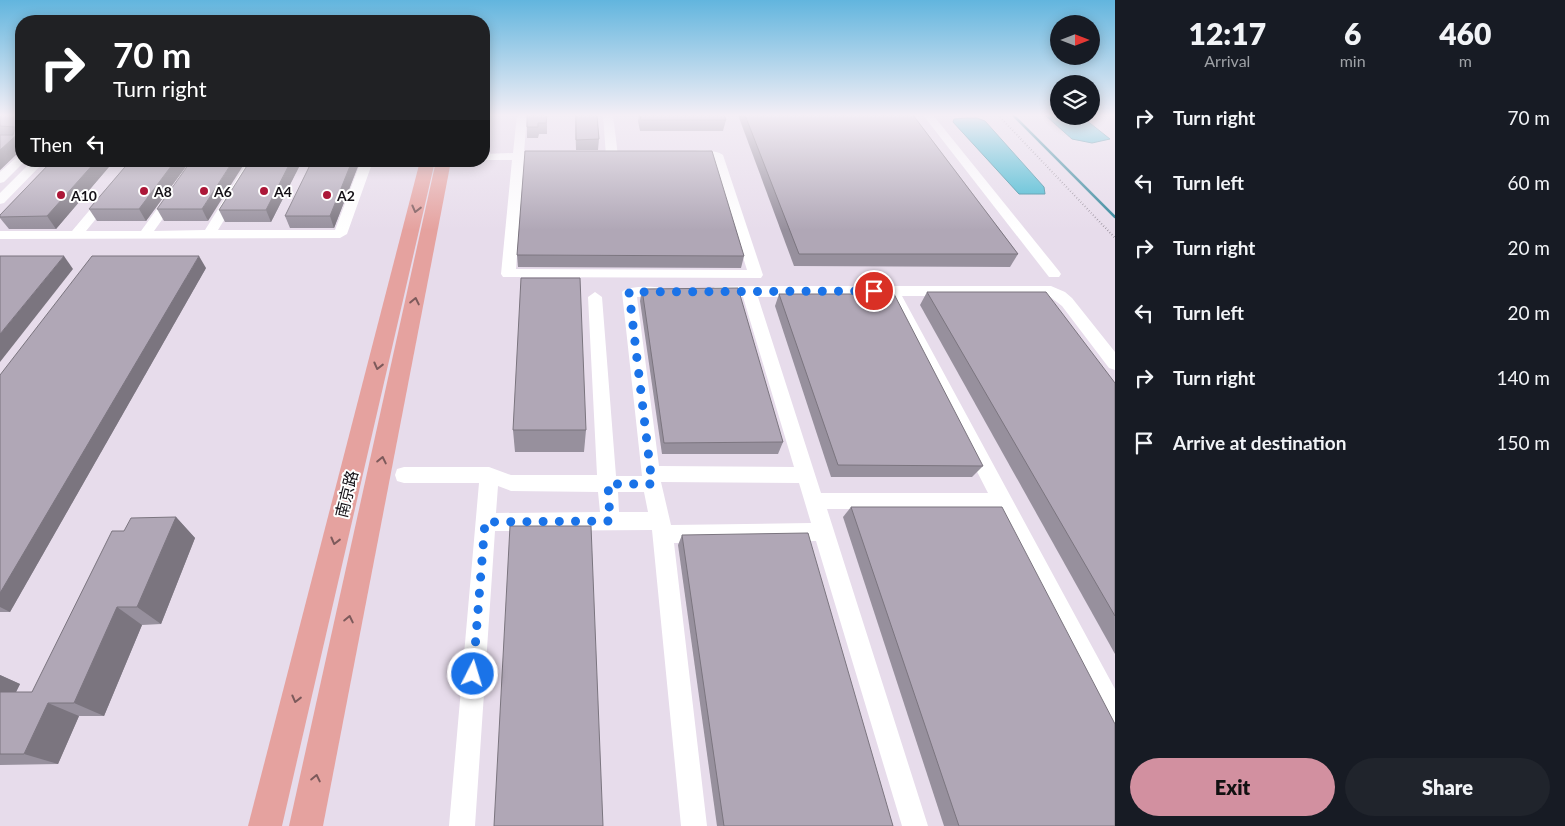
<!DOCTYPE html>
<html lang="en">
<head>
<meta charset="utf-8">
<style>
  body { margin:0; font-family:Lato,"Noto Sans SC",sans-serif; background:#20242c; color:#f1f3f6; height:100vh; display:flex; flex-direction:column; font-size:19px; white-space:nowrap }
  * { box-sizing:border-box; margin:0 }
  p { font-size:16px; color:#9ea1a6 }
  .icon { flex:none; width:28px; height:28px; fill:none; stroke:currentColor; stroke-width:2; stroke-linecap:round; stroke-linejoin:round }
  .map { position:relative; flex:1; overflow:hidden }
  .sheet { display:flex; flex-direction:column; background:#171b24; width:450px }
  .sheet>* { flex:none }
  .hud { position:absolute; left:15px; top:15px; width:475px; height:152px; border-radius:20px; box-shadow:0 2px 12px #0003; background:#202124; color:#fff; overflow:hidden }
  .needle { width:32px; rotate:90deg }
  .tools { position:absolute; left:1050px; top:15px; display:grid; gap:10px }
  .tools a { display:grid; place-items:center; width:50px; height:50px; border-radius:50%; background:#171b24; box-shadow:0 2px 12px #0003; font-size:25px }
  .pin { position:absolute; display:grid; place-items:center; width:42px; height:42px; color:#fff; margin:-21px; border:2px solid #fff; border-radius:50%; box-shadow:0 1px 5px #0007 }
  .me { position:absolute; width:55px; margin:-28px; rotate:5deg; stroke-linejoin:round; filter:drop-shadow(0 0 4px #0008) }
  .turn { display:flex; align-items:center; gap:18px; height:105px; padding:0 15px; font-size:22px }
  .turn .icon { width:65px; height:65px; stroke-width:2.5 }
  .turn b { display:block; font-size:35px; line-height:42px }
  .then { display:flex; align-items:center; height:48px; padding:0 15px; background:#0003; gap:10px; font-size:19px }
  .eta { display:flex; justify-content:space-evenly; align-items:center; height:85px; text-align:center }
  .eta b { font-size:30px; font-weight:800; line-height:35px }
  .action { display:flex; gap:10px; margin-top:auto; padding:10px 15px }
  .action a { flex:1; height:58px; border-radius:30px; background:#d290a0; color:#111; font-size:20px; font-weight:800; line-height:58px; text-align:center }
  .action a+a { background:#20242c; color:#f1f3f6 }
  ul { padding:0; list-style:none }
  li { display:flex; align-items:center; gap:15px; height:65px; padding:0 15px }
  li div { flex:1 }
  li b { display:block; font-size:19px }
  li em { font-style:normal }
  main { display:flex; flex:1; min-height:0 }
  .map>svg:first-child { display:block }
</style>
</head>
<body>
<main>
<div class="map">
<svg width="1115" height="826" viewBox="0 0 1115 826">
  <rect width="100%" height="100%" fill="#e7dceb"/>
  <g fill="#39b6cf" stroke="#2e8498">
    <path d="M1045,115L1081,116L1110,139L1092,143L1072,139Z"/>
    <path d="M967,118H977L985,121L1044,187L1045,194H1019L953,122L954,119Z"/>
  </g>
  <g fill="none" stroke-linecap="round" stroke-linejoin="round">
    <path stroke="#2e8498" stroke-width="2.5" d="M1013,115L1115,217"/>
    <path stroke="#7a737d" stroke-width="2" stroke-dasharray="0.5 2.5" stroke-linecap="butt" d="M998,115L1115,238"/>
    <g fill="#fff" fill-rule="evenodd">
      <path d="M517,115H527L524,153H548L554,156L548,159L524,160L516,269L747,270L712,158H689L683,155C690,149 716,149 723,155L763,275L761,278L503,277L501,274L512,160H484V154L513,153Z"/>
      <path d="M603,115H613L618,156L616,158H608L606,156Z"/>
      <path d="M923,115H933L1059,271L1061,274L1059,277H1049Z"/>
      <path d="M21,155V161H25L4,182L0,183V172L17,157Z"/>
      <path d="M32,161H45L4,203L0,204V193Z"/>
      <path d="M131,161H143L86,231H141L192,161H204L154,231L205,230L248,161H260L218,230H335L361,161H373L347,234L340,238L0,239V231H72Z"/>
      <path d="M749,286H1051L1065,292L1072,298L1115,352V370L1109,368L1062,306L1049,296H902L1115,689V726L1106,723L997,509H827L928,826H902L816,541L674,543L707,826H681L652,530L495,531L475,826H449L479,483H404L397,481L395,475L397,469L404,467H489L511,475H597L588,297L595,292L602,297L616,476H642L622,292C627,285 666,285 671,292L664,297H637L659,466L794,467L743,297H715L708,292L715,287ZM887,296L988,493H821L758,297ZM661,482L799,483L811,523L671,525ZM498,486L511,491L598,492L600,512L496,513ZM618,492H644L648,512H619Z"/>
    </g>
    <g fill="#e5a29f" fill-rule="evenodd">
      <path d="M420,161H435L282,826H248Z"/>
      <path d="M436,161H451L323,826H289Z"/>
    </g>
  </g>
  <g fill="#97909d">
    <path d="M0,115H21V150L0,170Z"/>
    <path d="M547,115V134H539L538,138H527V127Z"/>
    <path d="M575,115H597L599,139L598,150H576Z"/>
    <path d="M639,115H724L726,120L723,131H640L638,121Z"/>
    <path d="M738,115H913L1018,254L1010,267L794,266Z"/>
    <path d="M52,161H114L56,229H9L0,218V215Z"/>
    <path d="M130,161H190L146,221H97L89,209Z"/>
    <path d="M191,161L208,221H164L157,209Z"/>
    <path d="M250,161H302L271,222H225L219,210Z"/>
    <path d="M360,161L334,228H290L285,216Z"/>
    <path d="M517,255L744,256L741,268L518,267Z"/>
    <path d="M206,268L10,612H0V375Z"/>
    <path d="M642,289L783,442L778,454H662L640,301Z"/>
    <path d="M927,292L1115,383V654L920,305Z"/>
    <path d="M779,294L983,466L972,477H831L775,306Z"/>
    <path d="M513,430H586L584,452H515Z"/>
    <path d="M851,507L1115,826H944L843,517Z"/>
    <path d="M176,517L195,538L161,624L142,625L104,716H79L58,764L0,765V675L20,684L16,692H32L124,531Z"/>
    <path d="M682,535L893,826H717L678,545Z"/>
  </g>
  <g fill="#7b757f">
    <path d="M21,131V150L0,170V150Z"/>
    <path d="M96,161H114L56,229L47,216Z"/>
    <path d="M175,161H190L146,221L139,209Z"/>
    <path d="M233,161H246L208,221L202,209Z"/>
    <path d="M291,161H302L271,222L266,210Z"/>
    <path d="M352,161H360L334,228L330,216Z"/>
    <path d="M64,256L73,269L0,362V334Z"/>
    <path d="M199,256L206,268L10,612L0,607V593Z"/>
    <path d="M176,517L195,538L161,624L137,607Z"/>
    <path d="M117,607L142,625L104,716L74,703Z"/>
    <path d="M0,675L20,684L9,706L0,702Z"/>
    <path d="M48,703L79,716L58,764L24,754Z"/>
  </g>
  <g fill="#b0a7b6" stroke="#7b757f">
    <path d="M1,115H21V131L0,150V135H13L15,127L0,126V116Z"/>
    <path d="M527,115H547L546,123H538V127H527Z"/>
    <path d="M576,115H597L599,139L576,140Z"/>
    <path d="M640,115H724L726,120H641Z"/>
    <path d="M745,115H913L1018,254H799Z"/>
    <path d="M525,151H712L744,256L517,255Z"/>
    <path d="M52,161H96L47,216L0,217V215Z"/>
    <path d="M130,161H175L139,209H89Z"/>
    <path d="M191,161H233L202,209H157Z"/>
    <path d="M250,161H291L266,210H219Z"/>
    <path d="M312,161H352L330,216H285Z"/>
    <path d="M0,256H64L0,334Z"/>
    <path d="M92,256H199L0,593V375Z"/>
    <path d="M521,278H580L586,430H513Z"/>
    <path d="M738,288L783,442L664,443L642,289Z"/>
    <path d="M927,292H1046L1115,383V616Z"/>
    <path d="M779,294H894L983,466L838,465Z"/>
    <path d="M851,507H1002L1115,724V826H959Z"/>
    <path d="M176,517L137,607H117L74,703H48L24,754H0V692H32L112,531H124L131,518Z"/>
    <path d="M510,526H591L603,826H494Z"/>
    <path d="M808,533L893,826H724L682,535Z"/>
  </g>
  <defs><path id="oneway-chevron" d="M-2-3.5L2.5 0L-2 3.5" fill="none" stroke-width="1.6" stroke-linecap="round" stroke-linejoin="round" transform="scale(1.25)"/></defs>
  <g stroke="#7d5a5b">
    <use href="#oneway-chevron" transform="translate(416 209) rotate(104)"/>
    <use href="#oneway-chevron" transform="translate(415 301) rotate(-78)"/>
    <use href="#oneway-chevron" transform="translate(378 366) rotate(104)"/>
    <use href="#oneway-chevron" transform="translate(382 460) rotate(-78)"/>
    <use href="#oneway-chevron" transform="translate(335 541) rotate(104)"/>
    <use href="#oneway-chevron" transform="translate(349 619) rotate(-78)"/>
    <use href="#oneway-chevron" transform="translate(296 699) rotate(104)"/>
    <use href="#oneway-chevron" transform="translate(316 778) rotate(-78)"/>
  </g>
  <linearGradient id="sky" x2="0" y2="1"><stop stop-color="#62b5de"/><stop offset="0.5" stop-color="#f4eff6"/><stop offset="1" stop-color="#f4eff6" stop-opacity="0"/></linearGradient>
  <rect width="1115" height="230" fill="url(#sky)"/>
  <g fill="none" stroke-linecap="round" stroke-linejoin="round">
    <path stroke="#1a73e8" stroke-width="9" stroke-dasharray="0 16.2" d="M473,674L485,522L610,521L608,484H652L629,292L874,291"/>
  </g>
  <g fill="#ac1738" stroke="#fff" stroke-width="2">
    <circle cx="144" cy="191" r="5"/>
    <circle cx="204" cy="191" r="5"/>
    <circle cx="264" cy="191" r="5"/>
    <circle cx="61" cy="195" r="5"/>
    <circle cx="327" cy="195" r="5"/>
  </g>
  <g text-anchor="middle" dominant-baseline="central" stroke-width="4" stroke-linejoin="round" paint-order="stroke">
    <g font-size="14" font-weight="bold" fill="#151117" stroke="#fff" text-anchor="start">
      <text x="154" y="191">A8</text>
      <text x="214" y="191">A6</text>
      <text x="274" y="191">A4</text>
      <text x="71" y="195">A10</text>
      <text x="337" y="195">A2</text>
    </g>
    <g font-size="16" fill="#151117" stroke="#fff">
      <text transform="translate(346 494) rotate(-76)">南京路</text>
    </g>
  </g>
</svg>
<div class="tools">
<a><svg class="needle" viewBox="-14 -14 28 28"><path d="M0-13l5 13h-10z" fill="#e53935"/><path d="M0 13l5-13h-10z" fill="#9ea1a6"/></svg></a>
<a><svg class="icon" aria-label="layers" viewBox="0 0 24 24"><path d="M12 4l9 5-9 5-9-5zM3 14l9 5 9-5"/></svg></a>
</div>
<div class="pin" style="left:874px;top:291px;background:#d93025"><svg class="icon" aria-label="arrive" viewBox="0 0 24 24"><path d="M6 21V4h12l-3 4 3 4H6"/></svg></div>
<svg class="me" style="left:473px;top:674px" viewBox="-20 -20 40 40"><circle r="17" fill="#1a73e8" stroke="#fff" stroke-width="3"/><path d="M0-11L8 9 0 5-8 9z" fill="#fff"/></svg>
<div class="hud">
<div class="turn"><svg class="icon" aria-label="right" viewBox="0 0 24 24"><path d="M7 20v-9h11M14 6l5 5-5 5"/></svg><div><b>70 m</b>Turn right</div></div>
<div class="then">Then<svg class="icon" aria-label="left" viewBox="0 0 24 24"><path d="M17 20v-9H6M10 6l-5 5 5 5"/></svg></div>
</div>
</div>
<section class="sheet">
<div class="eta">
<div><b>12:17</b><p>Arrival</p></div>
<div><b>6</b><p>min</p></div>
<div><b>460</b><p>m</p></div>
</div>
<ul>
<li><svg class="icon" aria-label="right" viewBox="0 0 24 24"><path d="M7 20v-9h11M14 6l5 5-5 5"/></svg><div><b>Turn right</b></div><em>70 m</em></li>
<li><svg class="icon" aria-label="left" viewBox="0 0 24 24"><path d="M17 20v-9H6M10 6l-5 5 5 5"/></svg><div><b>Turn left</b></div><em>60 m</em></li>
<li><svg class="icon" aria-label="right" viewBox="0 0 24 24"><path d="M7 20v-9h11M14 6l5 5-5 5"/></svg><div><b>Turn right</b></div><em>20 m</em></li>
<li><svg class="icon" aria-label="left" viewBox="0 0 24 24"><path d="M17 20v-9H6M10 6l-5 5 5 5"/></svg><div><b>Turn left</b></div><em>20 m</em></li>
<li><svg class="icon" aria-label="right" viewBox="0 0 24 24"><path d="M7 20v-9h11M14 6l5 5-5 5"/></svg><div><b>Turn right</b></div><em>140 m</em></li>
<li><svg class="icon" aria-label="arrive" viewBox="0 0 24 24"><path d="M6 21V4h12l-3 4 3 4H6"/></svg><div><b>Arrive at destination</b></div><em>150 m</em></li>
</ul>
<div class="action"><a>Exit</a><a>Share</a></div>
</section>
</main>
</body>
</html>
